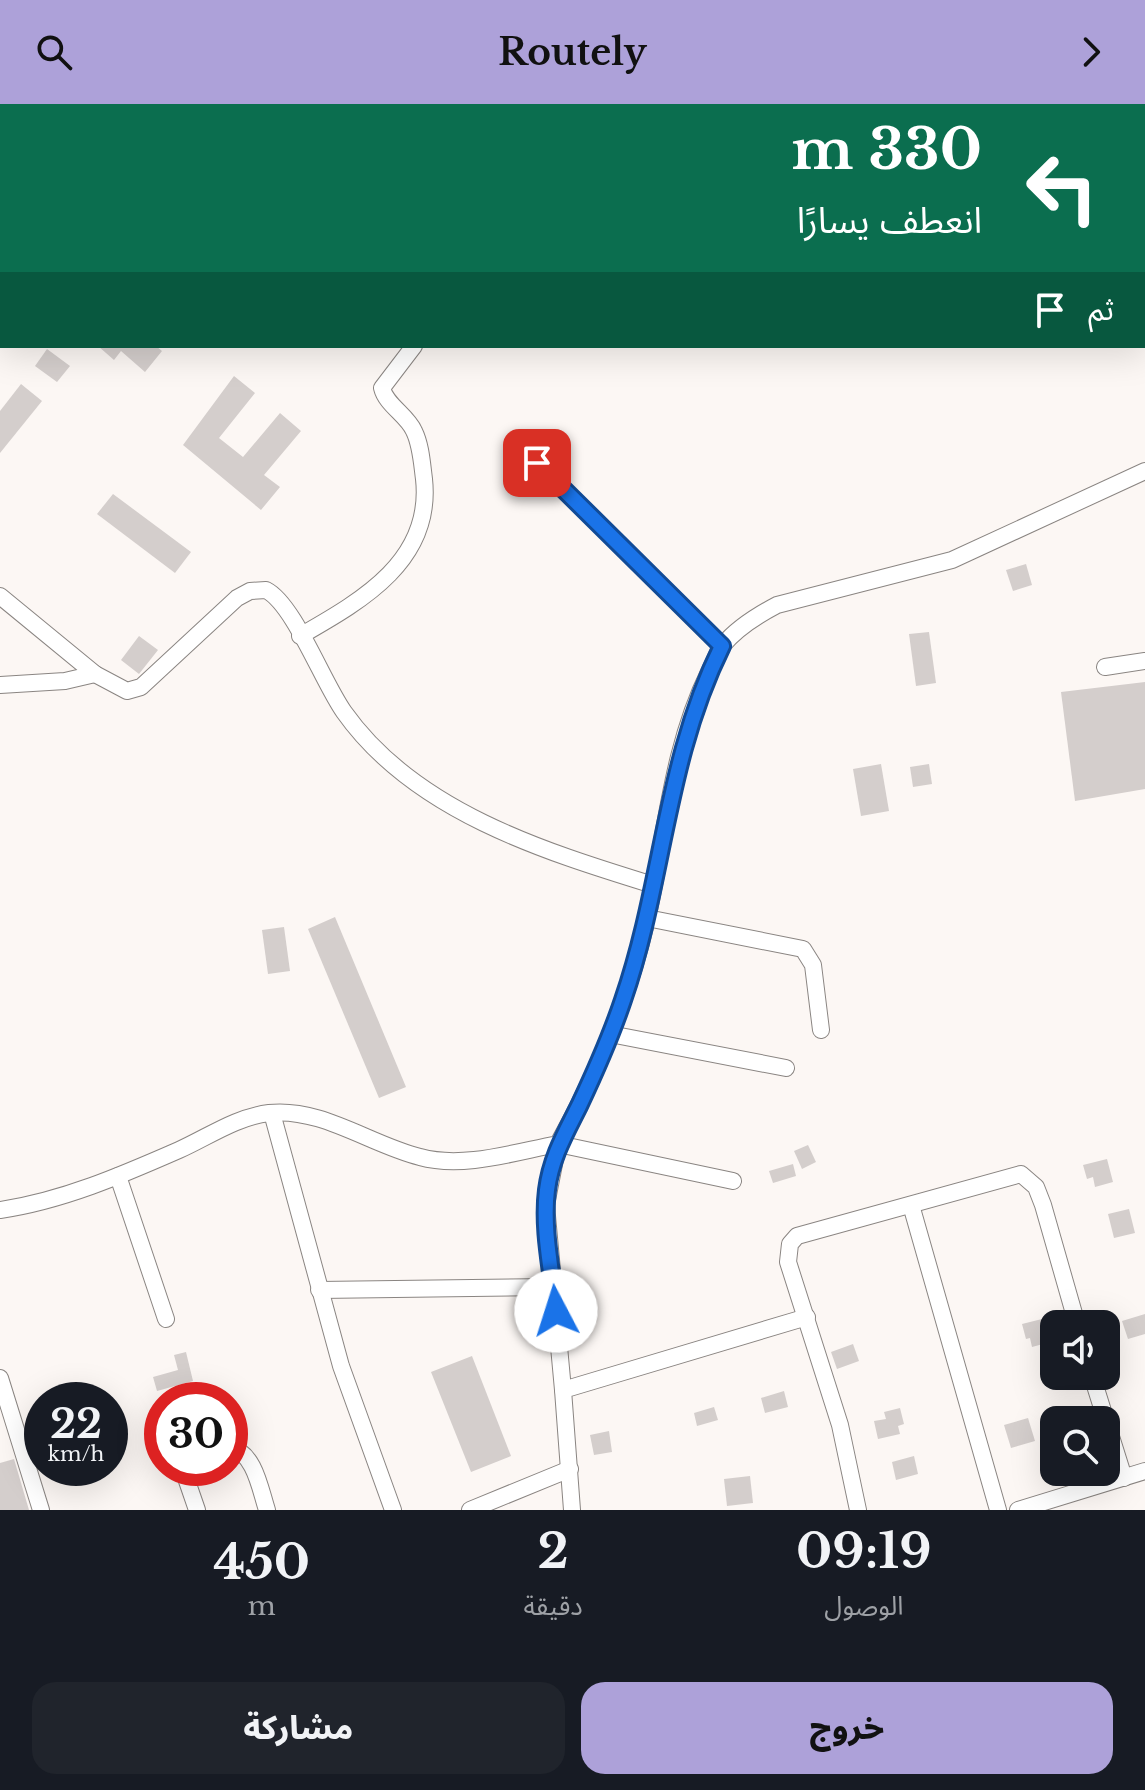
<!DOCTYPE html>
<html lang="ar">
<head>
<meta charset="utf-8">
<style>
  body { margin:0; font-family:"Libre Baskerville","Noto Sans Arabic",serif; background:#20242c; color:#f1f3f6; direction:rtl; height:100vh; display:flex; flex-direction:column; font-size:30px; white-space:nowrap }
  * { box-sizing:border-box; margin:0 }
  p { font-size:26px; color:#9ea1a6 }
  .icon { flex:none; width:44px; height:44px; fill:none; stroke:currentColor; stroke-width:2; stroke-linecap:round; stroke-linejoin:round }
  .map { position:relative; height:1406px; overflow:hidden; direction:ltr }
  .side { display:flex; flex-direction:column; background:#171b24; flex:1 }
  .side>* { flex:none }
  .guide { position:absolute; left:0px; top:0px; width:1146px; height:244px; box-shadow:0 8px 32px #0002; direction:rtl; background:#0b6e4f; color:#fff; overflow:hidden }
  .buttons { position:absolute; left:1040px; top:1206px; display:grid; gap:16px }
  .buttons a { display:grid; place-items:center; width:80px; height:80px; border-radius:16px; background:#171b24; box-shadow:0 8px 32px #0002; font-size:40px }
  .speed { position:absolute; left:24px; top:1278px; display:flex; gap:16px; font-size:40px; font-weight:700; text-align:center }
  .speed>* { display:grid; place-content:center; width:104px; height:104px; border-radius:50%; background:#171b24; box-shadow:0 8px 32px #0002; line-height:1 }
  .speed small { font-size:20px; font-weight:400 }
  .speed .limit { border:12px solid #d22; background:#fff; color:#111 }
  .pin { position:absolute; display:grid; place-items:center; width:68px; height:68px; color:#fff; margin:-34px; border-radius:16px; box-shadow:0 4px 12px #0006 }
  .me { position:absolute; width:88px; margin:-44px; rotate:355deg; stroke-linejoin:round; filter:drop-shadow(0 0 6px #0008) }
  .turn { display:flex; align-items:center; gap:28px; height:168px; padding:0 32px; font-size:36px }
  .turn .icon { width:104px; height:104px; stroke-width:2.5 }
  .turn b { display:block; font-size:56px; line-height:68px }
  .then { display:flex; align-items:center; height:76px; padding:0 32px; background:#0003; gap:16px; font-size:30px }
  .eta { display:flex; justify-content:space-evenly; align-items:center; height:136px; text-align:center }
  .eta b { font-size:48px; font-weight:800; line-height:56px }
  .cta { display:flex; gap:16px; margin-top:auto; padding:16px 32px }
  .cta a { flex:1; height:92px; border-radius:24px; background:#ada1d9; color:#111; font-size:32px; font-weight:800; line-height:92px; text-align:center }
  .cta a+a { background:#20242c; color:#f1f3f6 }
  header { display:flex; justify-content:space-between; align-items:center; height:104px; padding:0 32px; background:#ada1d9; color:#111; font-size:36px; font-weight:800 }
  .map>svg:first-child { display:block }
</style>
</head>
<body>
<header><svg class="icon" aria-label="forward" viewBox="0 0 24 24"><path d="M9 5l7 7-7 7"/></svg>Routely<svg class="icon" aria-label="search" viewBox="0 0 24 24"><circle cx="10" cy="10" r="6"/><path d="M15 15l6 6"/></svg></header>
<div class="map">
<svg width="1145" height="1406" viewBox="0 0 1145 1406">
  <rect width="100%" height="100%" fill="#fcf7f4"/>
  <g fill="#d4cecc">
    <path d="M98,242H156L162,247L145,268L121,247L114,256Z"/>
    <path d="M47,245L70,262L57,278L35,262Z"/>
    <path d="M234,272L255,289L219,334L243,353L280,309L301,327L264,371L280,383L261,406L183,341Z"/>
    <path d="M21,280L42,297L0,349V307Z"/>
    <path d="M113,390L191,448L175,469L97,410Z"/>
    <path d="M1026,460L1032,481L1013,487L1006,466Z"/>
    <path d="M929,528L936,579L916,582L909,530Z"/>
    <path d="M139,532L158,546L139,570L121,556Z"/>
    <path d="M1145,578V685L1075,697L1061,588Z"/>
    <path d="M881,660L889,707L861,712L853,665Z"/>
    <path d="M929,660L932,680L913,683L910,663Z"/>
    <path d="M335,813L406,983L379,994L308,825Z"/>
    <path d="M284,823L290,867L268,870L262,826Z"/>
    <path d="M808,1041L816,1058L802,1065L794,1047Z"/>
    <path d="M1107,1055L1113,1078L1095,1083L1093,1073L1087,1075L1083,1061Z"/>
    <path d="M793,1060L796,1072L773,1079L769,1067Z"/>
    <path d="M1129,1105L1135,1129L1114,1134L1108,1110Z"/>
    <path d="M1145,1210V1230L1128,1235L1122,1217Z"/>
    <path d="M1054,1212V1237L1032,1243L1030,1234L1026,1235L1022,1220Z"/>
    <path d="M853,1240L859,1257L837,1265L831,1248Z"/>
    <path d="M186,1248L193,1277L157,1287L153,1273L178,1266L174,1251Z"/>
    <path d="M472,1252L511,1352L471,1368L431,1268Z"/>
    <path d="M784,1287L788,1303L765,1309L761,1294Z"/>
    <path d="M714,1303L718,1316L697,1322L694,1309Z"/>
    <path d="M900,1304L904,1320L898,1322L900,1330L878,1335L874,1317L886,1315L884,1308Z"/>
    <path d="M1028,1314L1035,1337L1011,1344L1004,1321Z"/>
    <path d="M609,1327L612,1348L594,1351L590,1331Z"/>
    <path d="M914,1352L918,1370L896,1376L892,1358Z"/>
    <path d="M14,1355L29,1406H0V1359Z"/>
    <path d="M750,1372L753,1399L727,1402L724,1375Z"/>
  </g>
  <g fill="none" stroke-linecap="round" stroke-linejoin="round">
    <defs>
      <g id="street">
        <path d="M510,0L513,2"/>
        <path d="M515,337L722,542"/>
        <path d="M0,492L95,570L127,587L141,583L237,494L250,487L266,486C294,500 323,579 344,608C414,707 543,747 653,781"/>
        <path d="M300,532C361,497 433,457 424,375C422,360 421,341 414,327C407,311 386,301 382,284L414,242"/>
        <path d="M1105,563L1145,557"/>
        <path d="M0,581L65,577L95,570"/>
        <path d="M647,814L803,845L813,861L821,926"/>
        <path d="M610,930L786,964"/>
        <path d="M272,1009L341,1262L393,1406"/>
        <path d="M118,1072L166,1215"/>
        <path d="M911,1101L998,1406"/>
        <path d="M0,1106C62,1097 122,1071 179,1046C208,1033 236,1013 269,1009C321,1003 371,1041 420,1053C463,1065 515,1048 558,1040C597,970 629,893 647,815C666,732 671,645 709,568C714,559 717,548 723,541C737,524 758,511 777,501L952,456L1145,367"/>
        <path d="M319,1186L553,1183"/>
        <path d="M1092,1272L1124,1374"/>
        <path d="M0,1274L41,1406"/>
        <path d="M563,1286L546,1101L558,1040L733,1077"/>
        <path d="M230,1343C255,1349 260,1385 267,1406"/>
        <path d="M187,1364V1377L197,1406"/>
        <path d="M470,1406L570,1365"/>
        <path d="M572,1406L563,1286L807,1213"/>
        <path d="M858,1406L840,1321L788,1158L790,1140L797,1132L1021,1070L1036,1083L1043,1101L1077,1220"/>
        <path d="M1018,1406L1145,1367"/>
      </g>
    </defs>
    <use href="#street" stroke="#8a8582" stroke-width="18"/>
    <use href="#street" stroke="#fff" stroke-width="16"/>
  </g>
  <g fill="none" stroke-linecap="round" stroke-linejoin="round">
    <defs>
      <path id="route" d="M537,359L722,542C665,657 664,777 623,896C611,932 595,968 579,1002C565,1030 551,1054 547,1086C542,1125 552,1168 556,1207"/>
    </defs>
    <use href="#route" stroke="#114b97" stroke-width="20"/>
    <use href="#route" stroke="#1a73e8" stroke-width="14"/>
  </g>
</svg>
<div class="buttons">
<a><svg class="icon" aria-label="sound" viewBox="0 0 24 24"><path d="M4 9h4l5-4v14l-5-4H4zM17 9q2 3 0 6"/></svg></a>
<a><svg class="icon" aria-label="search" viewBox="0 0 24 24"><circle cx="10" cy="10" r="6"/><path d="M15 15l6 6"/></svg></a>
</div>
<div class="speed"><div>22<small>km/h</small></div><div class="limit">30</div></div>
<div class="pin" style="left:537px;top:359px;background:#d93025"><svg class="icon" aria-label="arrive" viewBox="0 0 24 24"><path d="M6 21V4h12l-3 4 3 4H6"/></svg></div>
<svg class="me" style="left:556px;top:1207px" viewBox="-20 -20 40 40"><circle r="19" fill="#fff"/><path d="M0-13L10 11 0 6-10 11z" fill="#1a73e8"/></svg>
<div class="guide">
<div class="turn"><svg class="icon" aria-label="left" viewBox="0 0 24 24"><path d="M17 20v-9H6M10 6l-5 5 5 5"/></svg><div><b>330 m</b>انعطف يسارًا</div></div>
<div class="then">ثم<svg class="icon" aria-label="arrive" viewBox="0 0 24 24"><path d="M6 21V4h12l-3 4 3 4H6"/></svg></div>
</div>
</div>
<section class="side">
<div class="eta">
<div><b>09:19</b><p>الوصول</p></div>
<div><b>2</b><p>دقيقة</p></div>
<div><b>450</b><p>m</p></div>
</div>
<div class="cta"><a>خروج</a><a>مشاركة</a></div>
</section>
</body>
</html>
